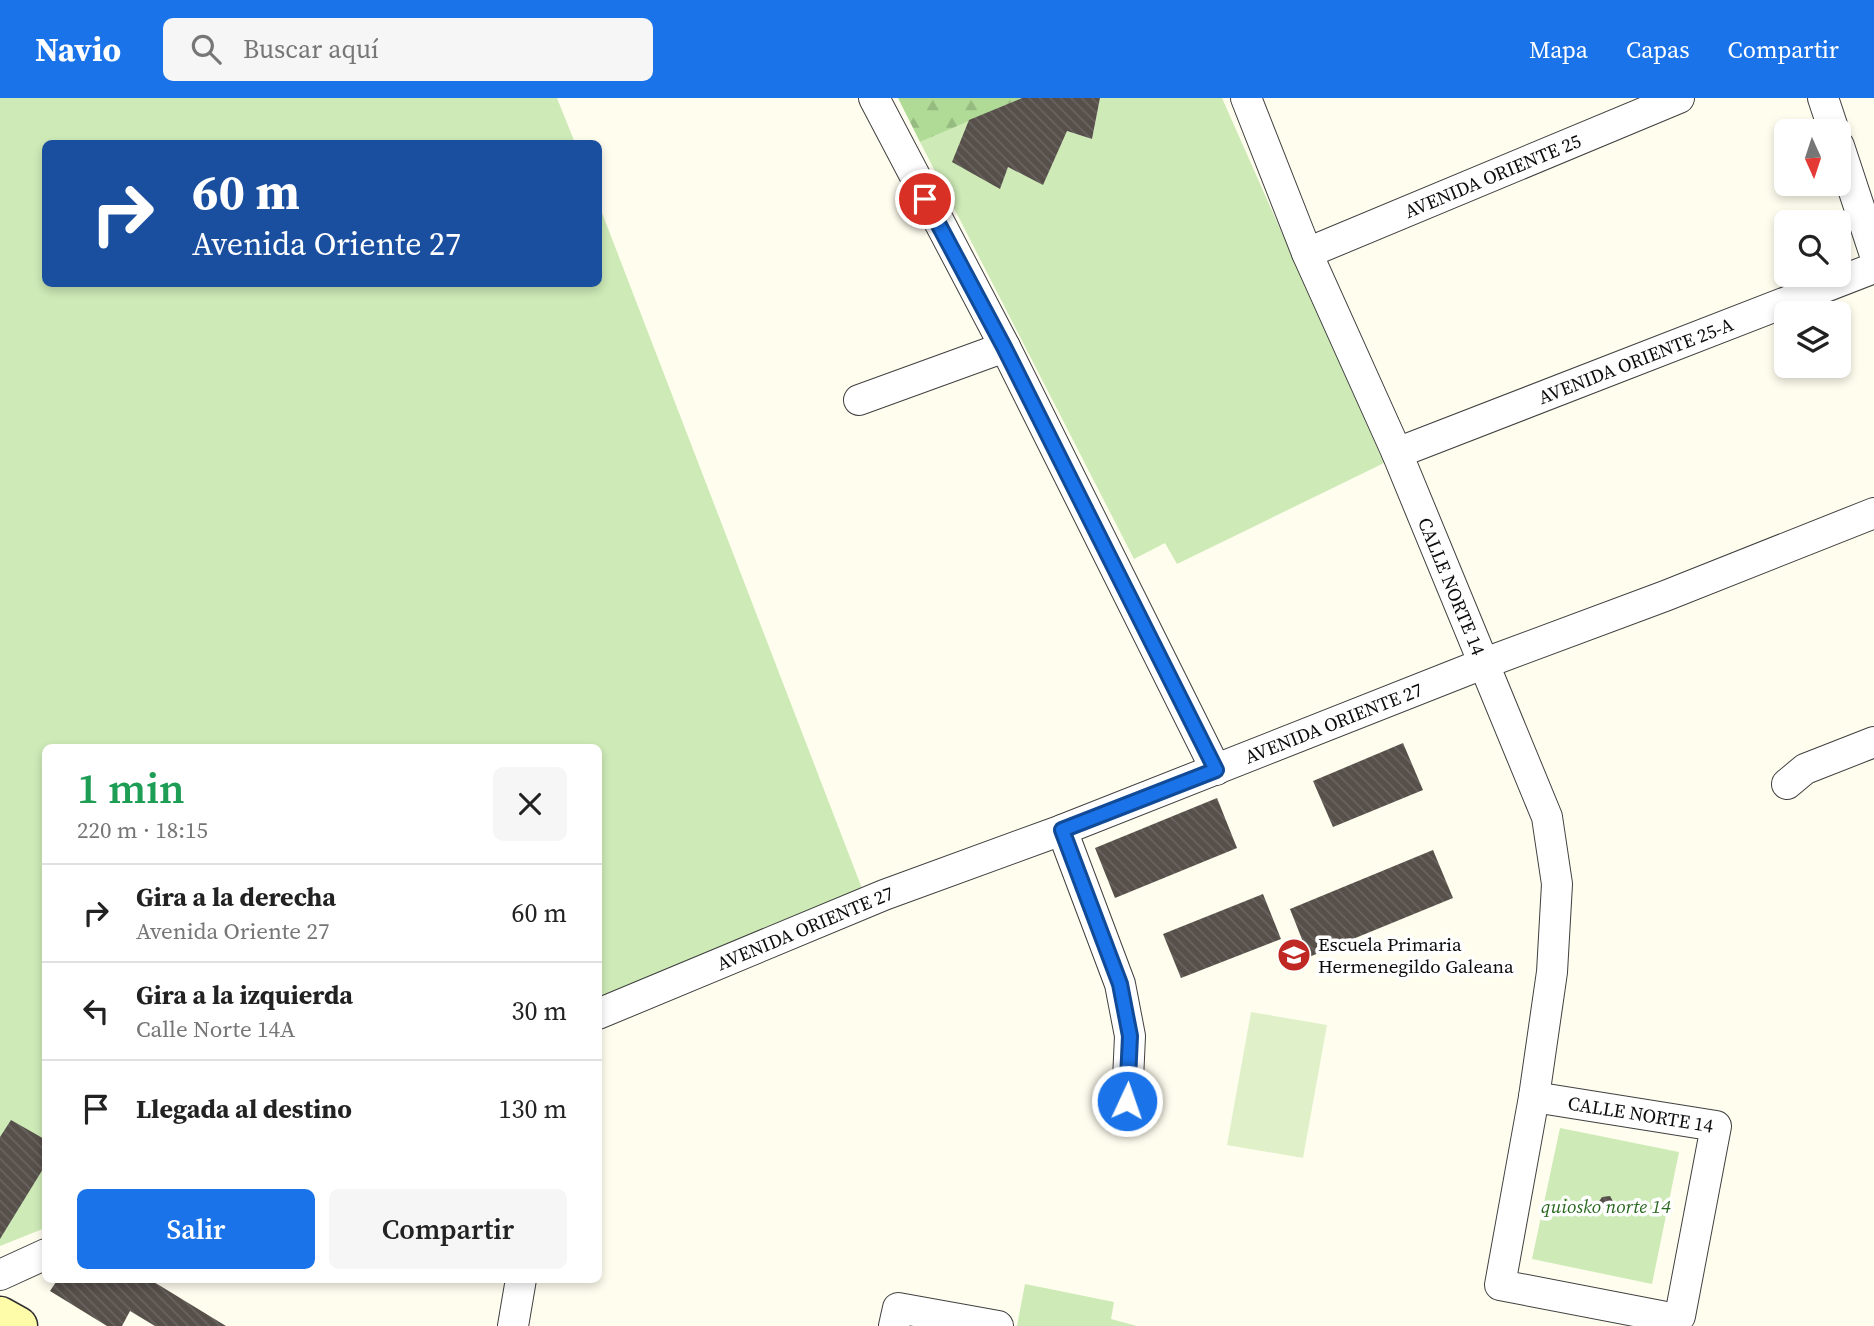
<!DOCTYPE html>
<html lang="es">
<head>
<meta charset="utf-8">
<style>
  body { margin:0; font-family:"Source Serif 4",serif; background:#f6f6f6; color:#222; height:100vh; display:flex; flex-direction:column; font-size:26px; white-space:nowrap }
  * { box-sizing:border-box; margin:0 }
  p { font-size:23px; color:#767676 }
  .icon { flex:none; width:38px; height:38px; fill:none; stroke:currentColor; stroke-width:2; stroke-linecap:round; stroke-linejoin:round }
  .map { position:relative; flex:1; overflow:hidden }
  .sheet { position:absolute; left:42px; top:646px; width:560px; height:539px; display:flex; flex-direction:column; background:#fff; border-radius:10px; box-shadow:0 4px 10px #0003 }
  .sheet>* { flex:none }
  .hud { position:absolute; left:42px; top:42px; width:560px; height:147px; border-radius:10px; box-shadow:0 4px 10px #0003; background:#1a4fa0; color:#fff; overflow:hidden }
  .needle { width:46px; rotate:177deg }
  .fabs { position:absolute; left:1774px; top:21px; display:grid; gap:14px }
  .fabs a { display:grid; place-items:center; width:77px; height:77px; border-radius:10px; background:#fff; box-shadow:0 4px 10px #0003; font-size:35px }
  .pin { position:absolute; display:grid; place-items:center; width:60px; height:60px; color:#fff; margin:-30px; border:4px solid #fff; border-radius:50%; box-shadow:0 2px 7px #0007 }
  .me { position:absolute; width:77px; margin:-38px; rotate:3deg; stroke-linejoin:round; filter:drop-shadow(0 0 5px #0008) }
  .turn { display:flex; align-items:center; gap:24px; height:147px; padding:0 35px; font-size:32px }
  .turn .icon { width:91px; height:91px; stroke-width:2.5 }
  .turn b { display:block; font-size:49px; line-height:60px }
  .round { display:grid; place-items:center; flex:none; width:74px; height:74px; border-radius:10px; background:#f6f6f6 }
  .summary { display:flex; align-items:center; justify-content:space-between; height:119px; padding:0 35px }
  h1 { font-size:42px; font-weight:600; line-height:52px; color:#1e9e55 }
  .action { display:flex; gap:14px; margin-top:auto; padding:14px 35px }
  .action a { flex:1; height:80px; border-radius:10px; background:#1a73e8; color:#fff; font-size:28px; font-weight:600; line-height:80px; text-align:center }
  .action a+a { background:#f6f6f6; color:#222 }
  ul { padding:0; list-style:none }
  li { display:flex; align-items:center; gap:21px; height:98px; padding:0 35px; border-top:2px solid #e0e0e0 }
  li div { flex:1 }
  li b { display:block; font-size:26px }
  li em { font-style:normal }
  header { display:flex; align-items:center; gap:42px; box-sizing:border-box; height:98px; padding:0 35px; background:#1a73e8; color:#fff }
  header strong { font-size:33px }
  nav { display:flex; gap:38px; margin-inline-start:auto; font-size:24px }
  .search { width:490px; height:63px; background:#f6f6f6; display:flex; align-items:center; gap:18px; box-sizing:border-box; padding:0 24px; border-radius:10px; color:#767676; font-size:26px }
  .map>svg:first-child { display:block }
</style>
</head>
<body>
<header>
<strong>Navio</strong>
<div class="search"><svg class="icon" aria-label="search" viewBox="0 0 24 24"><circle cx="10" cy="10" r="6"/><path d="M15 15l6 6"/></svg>Buscar aquí</div>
<nav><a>Mapa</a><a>Capas</a><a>Compartir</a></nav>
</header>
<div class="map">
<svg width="1874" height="1228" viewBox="0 0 1874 1228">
  <defs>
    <pattern id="forest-firs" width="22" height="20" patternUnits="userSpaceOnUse" patternTransform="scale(1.75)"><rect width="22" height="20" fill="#b0db96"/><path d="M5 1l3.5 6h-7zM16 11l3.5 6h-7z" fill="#96bb80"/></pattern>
    <pattern id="building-back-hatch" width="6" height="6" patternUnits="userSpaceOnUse" patternTransform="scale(1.75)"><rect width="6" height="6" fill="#564f4a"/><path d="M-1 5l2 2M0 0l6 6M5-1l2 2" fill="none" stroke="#696460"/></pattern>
  </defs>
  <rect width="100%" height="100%" fill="#fffdee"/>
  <g fill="#ceeab7">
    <path d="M0,0H557L575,45L46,46V186H598L599,107L863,793L599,902L598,649H46L45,1130L0,1148Z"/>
    <path d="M1100,0H1222L1384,365L1177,466L1165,445L1134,461L920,44L969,22L1000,90L1008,69L1043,86L1067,33L1092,41Z"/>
    <path d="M1560,1030L1679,1054L1652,1186L1532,1161Z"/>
    <path d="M1025,1186L1114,1204L1111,1221L1137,1228H1017Z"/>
  </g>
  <path fill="url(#forest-firs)" d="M898,0H1022L920,44Z"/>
  <path fill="#e0f1c9" d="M1251,914L1327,927L1303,1060L1227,1047Z"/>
  <g fill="url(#building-back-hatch)">
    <path d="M1022,0H1100L1092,41L1067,33L1043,87L1008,69L1000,91L952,64L969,22Z"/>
    <path d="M1403,645L1423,692L1333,729L1313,683Z"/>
    <path d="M1217,700L1237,750L1115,800L1095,750Z"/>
    <path d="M1433,752L1453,800L1309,859L1290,811Z"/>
    <path d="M1263,796L1281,841L1181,880L1163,836Z"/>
    <path d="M11,1022L46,1042V1066L0,1141V1039Z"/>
    <path d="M1610,1098L1614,1105L1610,1111H1602L1598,1105L1602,1099Z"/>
    <path d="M58,1181H149L226,1228H155L130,1213L122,1228H107L50,1193Z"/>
  </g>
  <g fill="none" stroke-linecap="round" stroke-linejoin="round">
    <defs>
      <g id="street">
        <path d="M874,0L1005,249L1216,672"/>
        <path id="s1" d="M1246,0L1307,155L1397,355L1547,719L1557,786L1552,874L1534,999L1500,1187L1671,1220"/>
        <path d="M1823,0L1834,33"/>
        <path d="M1839,48L1874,154"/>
        <path id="s2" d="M1307,155L1679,0"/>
        <path d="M859,302L1005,249"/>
        <path id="s3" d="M1397,355L1874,170"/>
        <path d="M1787,686L1805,671L1874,644"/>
        <path d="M1062,732L1120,886L1130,938L1127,1003"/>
        <path id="s4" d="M598,916L884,797L1062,732L1485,565L1665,498L1874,415"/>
        <path id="s5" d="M1534,999L1716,1028L1680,1218L1671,1220L1669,1228"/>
        <path d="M0,1177L46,1156"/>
        <path d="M513,1228L521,1181"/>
        <path d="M894,1228L898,1210L998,1228"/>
      </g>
      <path id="secondary" d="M0,1218L18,1228"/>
    </defs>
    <use href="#street" stroke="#404040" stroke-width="32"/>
    <use href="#secondary" stroke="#2f2f2f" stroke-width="41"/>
    <use href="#street" stroke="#fff" stroke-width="30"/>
    <use href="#secondary" stroke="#fffca9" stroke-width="38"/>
  </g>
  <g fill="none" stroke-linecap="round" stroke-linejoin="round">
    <defs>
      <path id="route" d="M925,101L1004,249L1216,672L1062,732L1120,886L1130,938L1127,1003"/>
    </defs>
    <use href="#route" stroke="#114b97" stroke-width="18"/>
    <use href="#route" stroke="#1a73e8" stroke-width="12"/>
  </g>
  <defs>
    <symbol id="school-disc" viewBox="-11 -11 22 22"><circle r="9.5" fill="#bf2823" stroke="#fff"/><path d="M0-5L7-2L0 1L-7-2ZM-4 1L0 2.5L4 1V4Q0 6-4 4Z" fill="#fff"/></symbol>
  </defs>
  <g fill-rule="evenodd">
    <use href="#school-disc" x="1275" y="838" width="38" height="38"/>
  </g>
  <g text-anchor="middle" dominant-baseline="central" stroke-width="7" stroke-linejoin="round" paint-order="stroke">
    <g font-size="19" fill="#0d0d0d" stroke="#fff">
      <text stroke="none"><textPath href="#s2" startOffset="201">AVENIDA ORIENTE 25</textPath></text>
      <text stroke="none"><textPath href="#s3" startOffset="256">AVENIDA ORIENTE 25-A</textPath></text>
      <text stroke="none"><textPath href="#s1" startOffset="530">CALLE NORTE 14</textPath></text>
      <text stroke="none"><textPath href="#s4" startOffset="791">AVENIDA ORIENTE 27</textPath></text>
      <text stroke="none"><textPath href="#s4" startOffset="224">AVENIDA ORIENTE 27</textPath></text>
      <text stroke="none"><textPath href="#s5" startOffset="108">CALLE NORTE 14</textPath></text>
    </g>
    <g font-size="19" fill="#0d0d0d" stroke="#fff" text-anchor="start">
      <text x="1318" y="846">Escuela Primaria<tspan x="1318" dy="22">Hermenegildo Galeana</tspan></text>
    </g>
    <g font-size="19" font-style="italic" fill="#27661d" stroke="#fff">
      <text x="1606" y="1108">quiosko norte 14</text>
    </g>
  </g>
</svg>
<div class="fabs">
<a><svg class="needle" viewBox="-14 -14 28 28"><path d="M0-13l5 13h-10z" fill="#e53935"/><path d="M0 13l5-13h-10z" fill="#767676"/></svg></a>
<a><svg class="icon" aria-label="search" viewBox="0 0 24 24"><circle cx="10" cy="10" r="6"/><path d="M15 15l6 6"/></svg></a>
<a><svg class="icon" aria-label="layers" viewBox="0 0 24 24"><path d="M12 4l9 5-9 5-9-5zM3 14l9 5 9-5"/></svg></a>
</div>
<div class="pin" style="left:925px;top:101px;background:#d93025"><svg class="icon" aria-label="arrive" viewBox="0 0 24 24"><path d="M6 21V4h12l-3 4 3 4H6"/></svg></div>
<svg class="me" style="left:1127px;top:1003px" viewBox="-20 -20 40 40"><circle r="17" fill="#1a73e8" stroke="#fff" stroke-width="3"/><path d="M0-11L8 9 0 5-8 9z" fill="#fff"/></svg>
<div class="hud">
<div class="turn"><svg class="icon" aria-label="right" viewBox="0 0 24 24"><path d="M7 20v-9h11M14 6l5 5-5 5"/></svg><div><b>60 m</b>Avenida Oriente 27</div></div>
</div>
<section class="sheet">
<div class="summary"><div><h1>1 min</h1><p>220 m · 18:15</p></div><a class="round"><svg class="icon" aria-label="close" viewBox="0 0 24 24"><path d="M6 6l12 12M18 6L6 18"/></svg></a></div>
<ul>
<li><svg class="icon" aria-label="right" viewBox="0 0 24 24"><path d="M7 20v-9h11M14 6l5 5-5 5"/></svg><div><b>Gira a la derecha</b><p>Avenida Oriente 27</p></div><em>60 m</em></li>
<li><svg class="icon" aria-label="left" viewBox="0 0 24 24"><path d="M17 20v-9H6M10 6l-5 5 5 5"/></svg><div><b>Gira a la izquierda</b><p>Calle Norte 14A</p></div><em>30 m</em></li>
<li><svg class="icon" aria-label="arrive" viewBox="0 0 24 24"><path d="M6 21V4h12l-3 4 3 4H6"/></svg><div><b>Llegada al destino</b></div><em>130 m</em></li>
</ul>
<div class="action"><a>Salir</a><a>Compartir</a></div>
</section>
</div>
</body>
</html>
